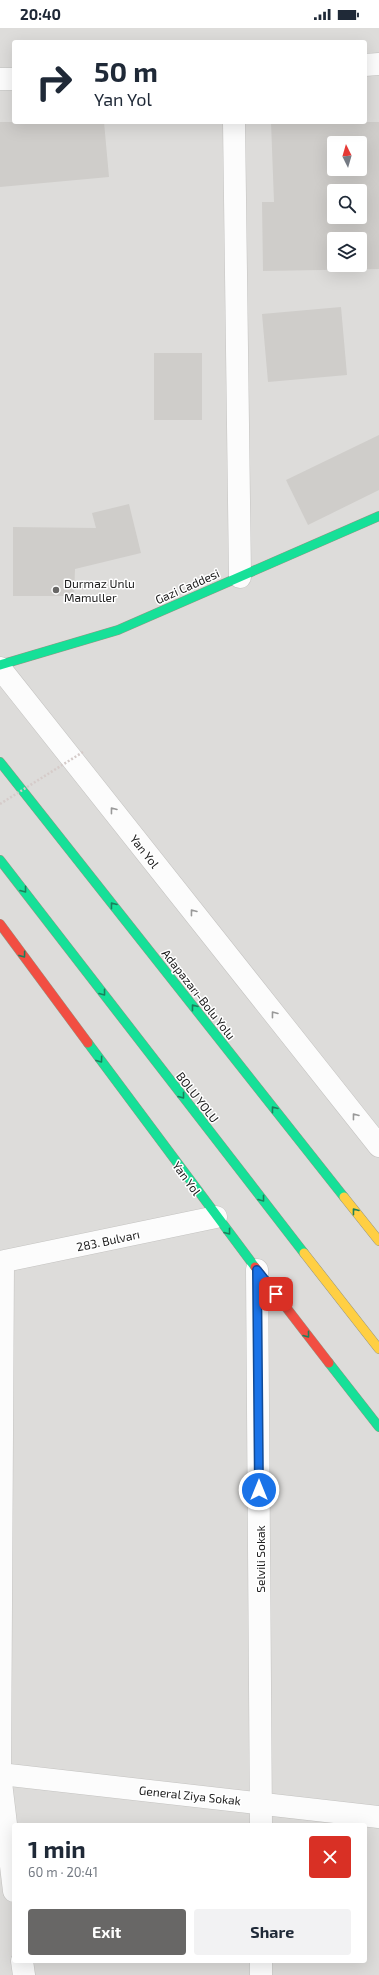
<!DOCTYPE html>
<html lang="en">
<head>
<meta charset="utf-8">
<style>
  body { margin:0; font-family:"Exo 2",sans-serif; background:#f2f2f3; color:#1f2937; height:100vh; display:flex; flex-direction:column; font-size:15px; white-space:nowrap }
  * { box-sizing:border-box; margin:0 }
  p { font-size:13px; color:#747a83 }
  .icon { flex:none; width:22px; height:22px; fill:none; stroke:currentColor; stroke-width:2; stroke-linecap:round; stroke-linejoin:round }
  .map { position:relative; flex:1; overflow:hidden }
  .panel { position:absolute; left:12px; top:1795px; width:355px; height:140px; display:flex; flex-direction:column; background:#fff; border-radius:4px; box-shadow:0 4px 16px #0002 }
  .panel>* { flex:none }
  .top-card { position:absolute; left:12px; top:12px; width:355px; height:84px; border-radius:4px; box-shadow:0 4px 16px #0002; background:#fff; color:#1f2937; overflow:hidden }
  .needle { width:26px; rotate:355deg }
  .controls { position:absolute; left:327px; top:108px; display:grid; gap:8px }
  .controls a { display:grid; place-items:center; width:40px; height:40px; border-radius:4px; background:#fff; box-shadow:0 4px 16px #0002; font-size:20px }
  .pin { position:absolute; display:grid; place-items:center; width:34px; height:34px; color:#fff; margin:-17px; border-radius:8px; box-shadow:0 2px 6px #0006 }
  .me { position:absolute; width:44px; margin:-22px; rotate:0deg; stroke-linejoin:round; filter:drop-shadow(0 0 3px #0008) }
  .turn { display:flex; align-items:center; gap:14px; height:84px; padding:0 16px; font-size:18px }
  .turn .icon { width:52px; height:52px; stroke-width:2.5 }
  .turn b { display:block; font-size:28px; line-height:34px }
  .round { display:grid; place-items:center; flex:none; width:42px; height:42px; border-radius:4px; background:#f2f2f3 }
  .head { display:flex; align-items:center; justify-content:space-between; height:68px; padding:0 16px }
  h1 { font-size:24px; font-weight:700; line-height:30px }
  .cta { display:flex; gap:8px; margin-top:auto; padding:8px 16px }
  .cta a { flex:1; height:46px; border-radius:4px; background:#686766; color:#fff; font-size:16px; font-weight:700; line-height:46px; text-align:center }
  .cta a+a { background:#f2f2f3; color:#1f2937 }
  .status { display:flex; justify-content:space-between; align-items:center; height:28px; padding:0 20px; background:#fff; direction:ltr }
  .status svg { height:11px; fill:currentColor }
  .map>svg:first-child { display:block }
</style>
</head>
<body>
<div class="status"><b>20:40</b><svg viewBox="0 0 49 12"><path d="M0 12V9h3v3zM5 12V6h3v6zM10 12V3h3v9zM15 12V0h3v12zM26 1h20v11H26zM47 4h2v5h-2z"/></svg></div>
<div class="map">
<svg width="379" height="1947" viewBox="0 0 379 1947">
  <rect width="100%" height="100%" fill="#eeece9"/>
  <path fill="#dddcda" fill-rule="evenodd" d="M0,0H379V1947H0ZM14,14H365V94H14ZM334,115H360V141H334ZM334,163H360V189H334ZM334,211H360V237H334ZM14,1797H365V1933H14Z"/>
  <g fill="#cfcdca" fill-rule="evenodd">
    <path d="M0,94H104L109,149L0,159Z"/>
    <path d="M271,94H379V241L263,243L262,174H274ZM334,115H360V141H334ZM334,163H360V189H334ZM334,211H360V237H334Z"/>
    <path d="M341,279L347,347L268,354L262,286Z"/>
    <rect x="154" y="325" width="48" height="67"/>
    <path d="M379,407V462L308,497L286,452Z"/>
    <path d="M129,476L141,525L75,541L74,568H13V499L96,500L92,485Z"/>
  </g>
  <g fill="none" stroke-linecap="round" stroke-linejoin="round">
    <defs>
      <g id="street">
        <path d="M365,37L379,36"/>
        <path d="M0,51H14"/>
        <path d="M234,94L240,549"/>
        <path d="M0,640L379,1118"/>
        <path d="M0,1234L216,1189"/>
        <path d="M3,1234L0,1746L14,1863"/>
        <path d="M257,1242L261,1797"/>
        <path d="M0,1746L379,1789"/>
        <path d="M22,1933L24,1947"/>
        <path d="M261,1947V1933"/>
      </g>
      <g id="fast">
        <path d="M0,637L118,602L379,488"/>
        <path d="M0,734L344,1169"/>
        <path d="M0,832L304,1225"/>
        <path d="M88,1015L255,1239"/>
        <path d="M329,1335L379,1399"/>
      </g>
      <g id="slow">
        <path d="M344,1169L379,1213"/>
        <path d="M304,1225L379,1321"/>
      </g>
      <g id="jam">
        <path d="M0,896L88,1015"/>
        <path d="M255,1239L329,1335"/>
      </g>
    </defs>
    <use href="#street" stroke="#c4c3c1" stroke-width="23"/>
    <use href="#fast" stroke="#959583" stroke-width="10"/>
    <use href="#slow" stroke="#959583" stroke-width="10"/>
    <use href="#jam" stroke="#959583" stroke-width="10"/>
    <use href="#street" stroke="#fcfcfc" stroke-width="22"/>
    <use href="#fast" stroke="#16e098" stroke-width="9"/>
    <use href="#slow" stroke="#ffcf43" stroke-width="9"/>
    <use href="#jam" stroke="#f24e42" stroke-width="9"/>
    <path stroke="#d5cbc9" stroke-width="2.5" stroke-dasharray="2 2" stroke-linecap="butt" d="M0,776L83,724"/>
  </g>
  <defs><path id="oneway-chevron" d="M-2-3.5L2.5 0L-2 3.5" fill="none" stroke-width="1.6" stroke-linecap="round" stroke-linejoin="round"/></defs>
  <g stroke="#999">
    <use href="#oneway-chevron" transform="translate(113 782) rotate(-128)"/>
    <use href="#oneway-chevron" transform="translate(193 884) rotate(-128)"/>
    <use href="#oneway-chevron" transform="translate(274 986) rotate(-128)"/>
    <use href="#oneway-chevron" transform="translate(355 1088) rotate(-128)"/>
  </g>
  <g stroke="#1b805c">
    <use href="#oneway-chevron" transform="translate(24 862) rotate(52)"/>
    <use href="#oneway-chevron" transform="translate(113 877) rotate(-128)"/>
    <use href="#oneway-chevron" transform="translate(23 927) rotate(54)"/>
    <use href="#oneway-chevron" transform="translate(103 965) rotate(52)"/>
    <use href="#oneway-chevron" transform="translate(194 979) rotate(-128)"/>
    <use href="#oneway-chevron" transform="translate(100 1032) rotate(54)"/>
    <use href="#oneway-chevron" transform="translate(182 1068) rotate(52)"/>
    <use href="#oneway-chevron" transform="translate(274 1081) rotate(-128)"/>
    <use href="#oneway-chevron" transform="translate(262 1171) rotate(52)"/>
    <use href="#oneway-chevron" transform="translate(355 1183) rotate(-128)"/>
    <use href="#oneway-chevron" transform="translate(228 1204) rotate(52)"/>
    <use href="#oneway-chevron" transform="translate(307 1307) rotate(52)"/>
  </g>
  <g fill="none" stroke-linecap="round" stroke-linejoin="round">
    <defs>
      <path id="route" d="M259,1462L257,1242L276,1266"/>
    </defs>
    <use href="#route" stroke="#114b97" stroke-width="10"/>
    <use href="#route" stroke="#1a73e8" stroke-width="7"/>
  </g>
  <circle fill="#686766" stroke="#fff" stroke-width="1.5" cx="56" cy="562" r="4"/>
  <g text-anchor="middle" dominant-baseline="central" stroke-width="3" stroke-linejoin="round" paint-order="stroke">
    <g font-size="12" fill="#202020" stroke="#fff" text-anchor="start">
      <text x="64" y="555">Durmaz Unlu<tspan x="64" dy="14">Mamuller</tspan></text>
    </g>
    <g font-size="12" fill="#202020" stroke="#fff">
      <text transform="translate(187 558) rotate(-24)">Gazi Caddesi</text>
      <text transform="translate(145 823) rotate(52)">Yan Yol</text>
      <text transform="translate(199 966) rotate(52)">Adapazarı-Bolu Yolu</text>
      <text transform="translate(198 1069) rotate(52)">BOLU YOLU</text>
      <text transform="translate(187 1150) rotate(54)">Yan Yol</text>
      <text transform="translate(108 1212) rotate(-12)">283. Bulvarı</text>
      <text transform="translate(260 1531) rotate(-90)">Selvili Sokak</text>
      <text transform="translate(190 1767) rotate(6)">General Ziya Sokak</text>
    </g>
  </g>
</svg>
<div class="controls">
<a><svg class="needle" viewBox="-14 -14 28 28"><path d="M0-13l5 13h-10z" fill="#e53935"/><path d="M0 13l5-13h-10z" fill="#747a83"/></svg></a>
<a><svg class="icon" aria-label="search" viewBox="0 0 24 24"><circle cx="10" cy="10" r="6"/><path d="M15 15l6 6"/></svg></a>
<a><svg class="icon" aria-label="layers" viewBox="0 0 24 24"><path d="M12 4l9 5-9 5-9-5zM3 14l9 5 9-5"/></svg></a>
</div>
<div class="pin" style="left:276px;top:1266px;background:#d93025"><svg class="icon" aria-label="arrive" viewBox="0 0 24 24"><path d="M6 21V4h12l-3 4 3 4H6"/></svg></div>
<svg class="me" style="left:259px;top:1462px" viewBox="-20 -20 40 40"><circle r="17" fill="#1a73e8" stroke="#fff" stroke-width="3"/><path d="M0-11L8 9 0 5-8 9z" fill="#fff"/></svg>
<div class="top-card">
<div class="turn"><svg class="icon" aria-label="right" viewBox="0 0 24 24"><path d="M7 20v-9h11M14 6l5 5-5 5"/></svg><div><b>50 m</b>Yan Yol</div></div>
</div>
<section class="panel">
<div class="head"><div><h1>1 min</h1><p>60 m · 20:41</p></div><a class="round" style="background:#d93025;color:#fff"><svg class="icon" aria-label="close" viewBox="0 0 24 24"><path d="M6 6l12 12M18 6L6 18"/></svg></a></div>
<div class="cta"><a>Exit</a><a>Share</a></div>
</section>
</div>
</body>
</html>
